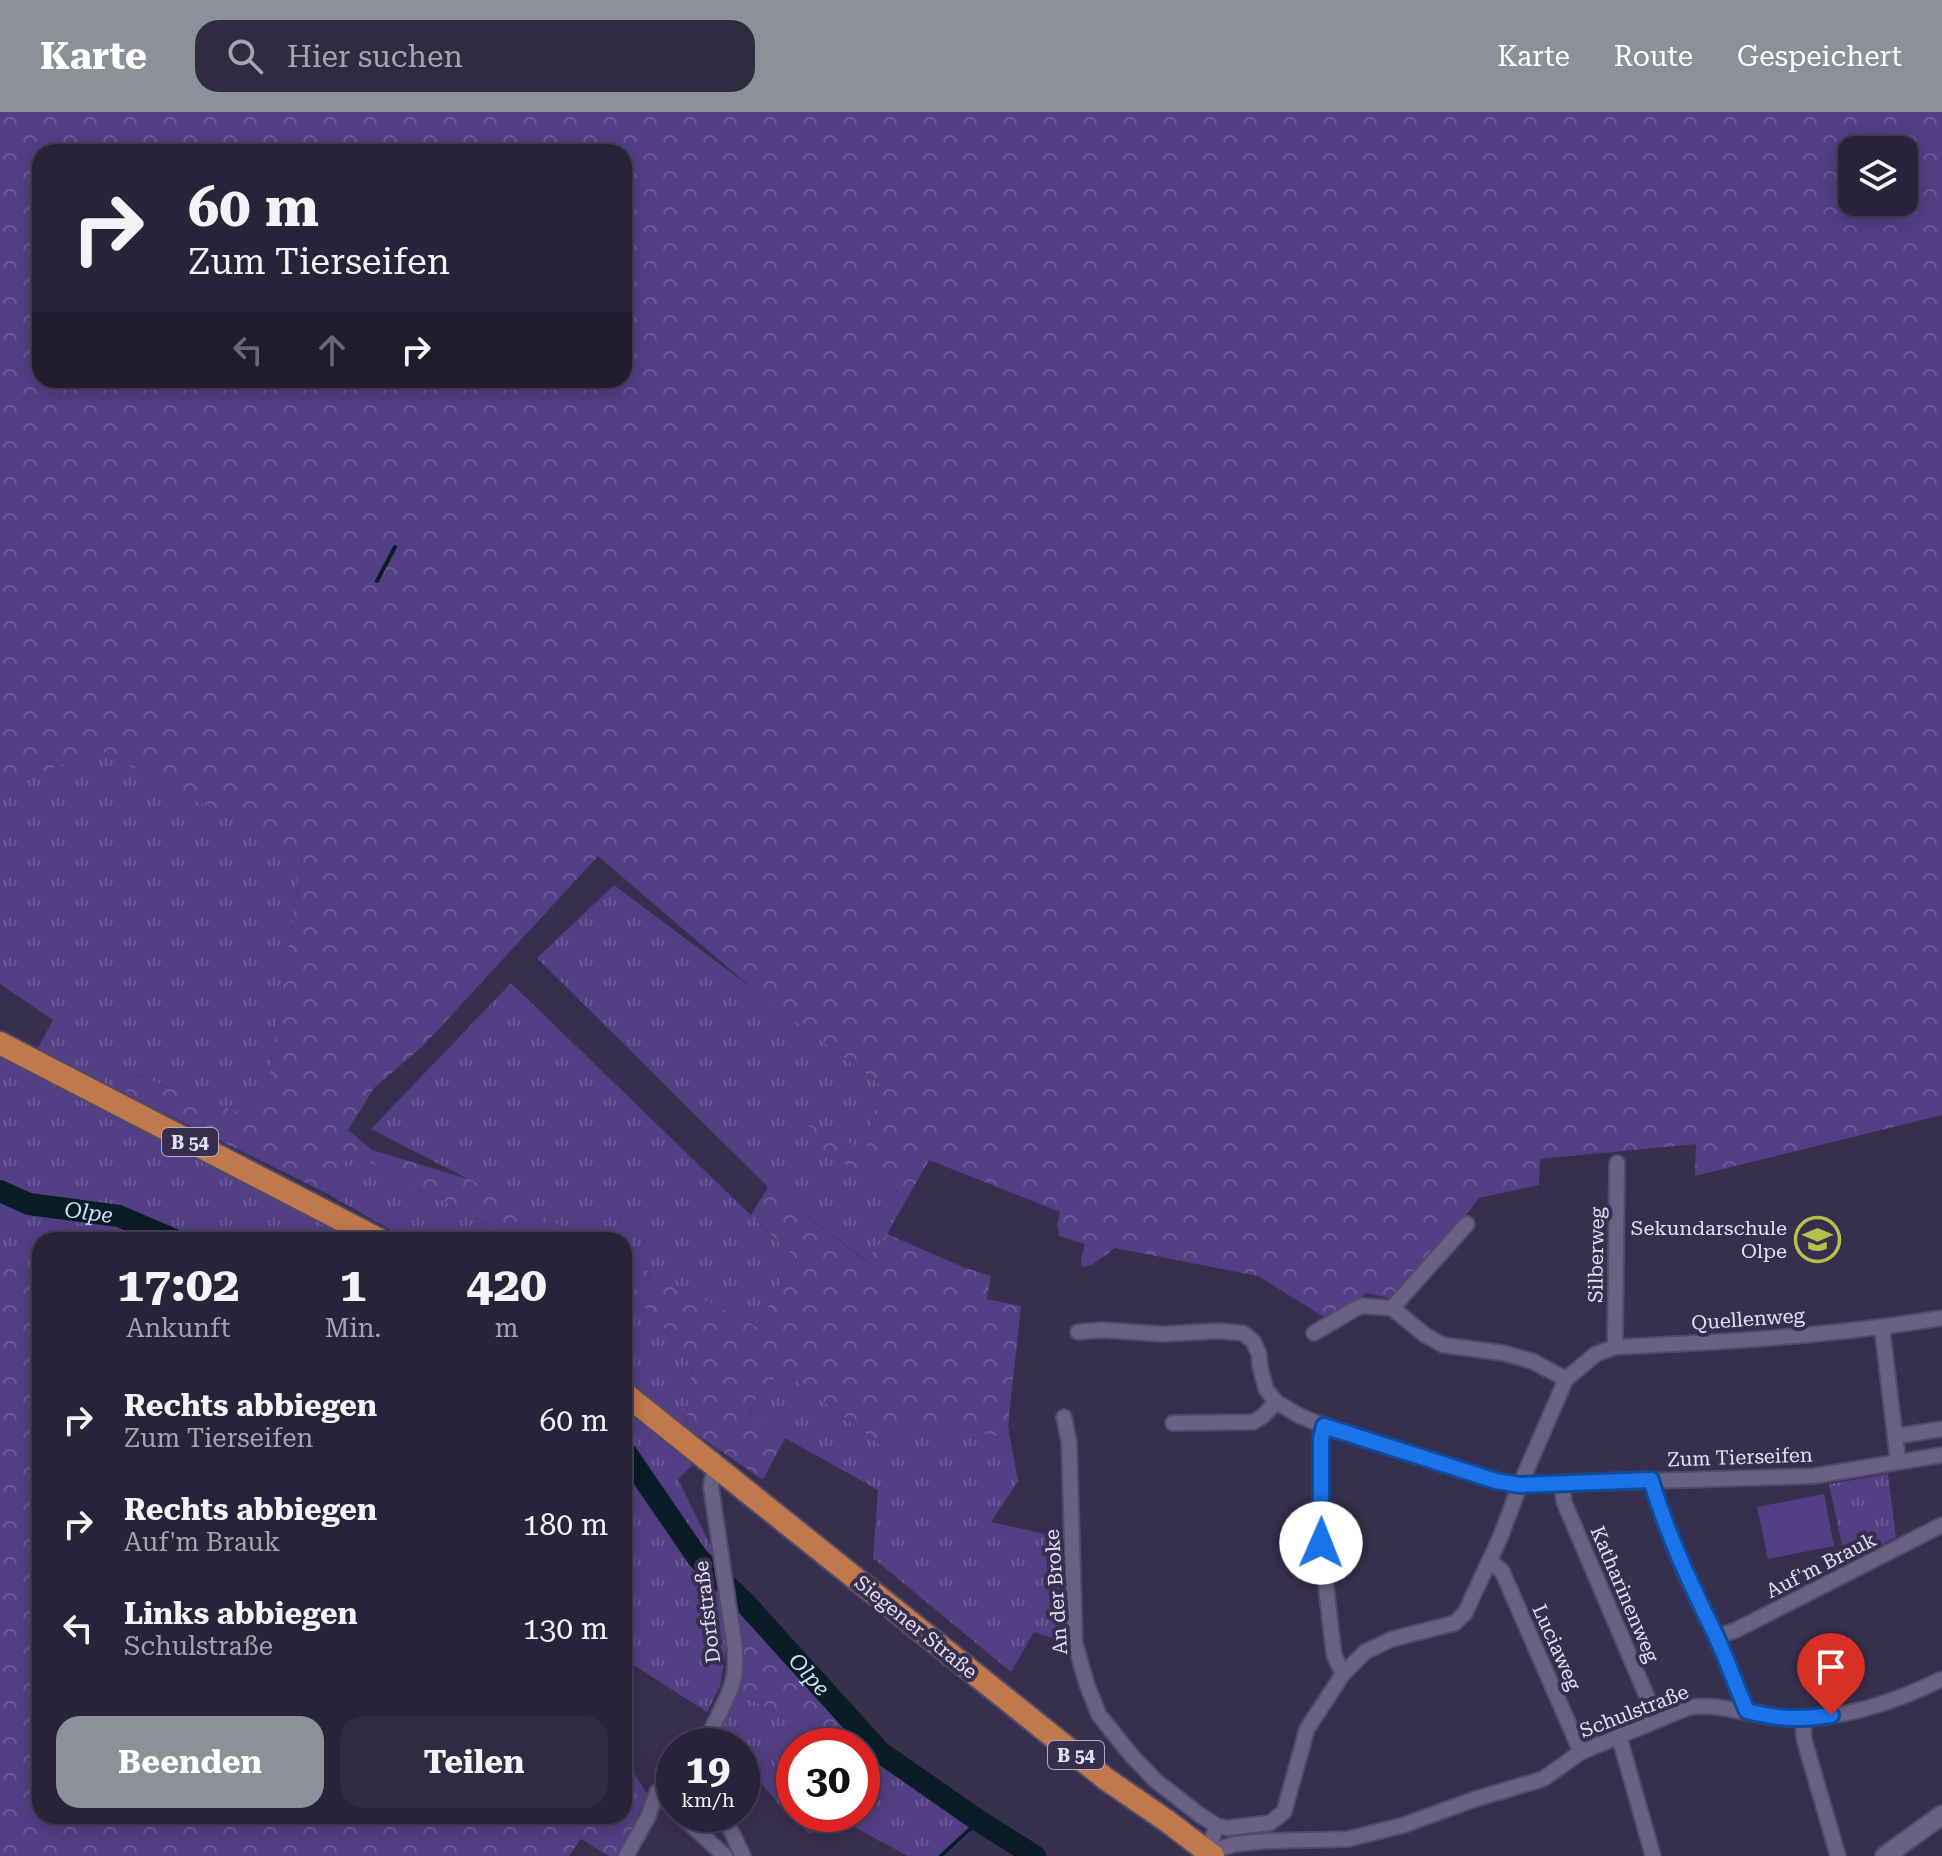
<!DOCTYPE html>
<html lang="de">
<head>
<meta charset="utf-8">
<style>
  body { margin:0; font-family:"Roboto Serif",serif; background:#312b42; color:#f1f3f6; height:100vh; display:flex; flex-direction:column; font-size:30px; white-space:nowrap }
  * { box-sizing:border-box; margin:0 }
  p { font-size:26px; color:#a5a4af }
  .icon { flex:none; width:44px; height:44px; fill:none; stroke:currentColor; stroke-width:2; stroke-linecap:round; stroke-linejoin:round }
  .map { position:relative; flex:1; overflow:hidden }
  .side { position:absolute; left:32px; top:1120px; width:600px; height:592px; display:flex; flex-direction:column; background:#29233a; border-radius:24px; box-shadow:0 4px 20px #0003,0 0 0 2px #454054 }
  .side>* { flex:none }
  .hud { position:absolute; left:32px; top:32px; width:600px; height:244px; border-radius:24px; box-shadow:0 4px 20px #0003,0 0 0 2px #454054; background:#29233a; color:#f1f3f6; overflow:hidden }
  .fabs { position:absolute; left:1838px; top:24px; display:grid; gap:16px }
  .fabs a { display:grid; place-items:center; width:80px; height:80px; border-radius:16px; background:#29233a; box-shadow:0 4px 20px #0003,0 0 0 2px #454054; font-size:40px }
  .speed { position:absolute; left:656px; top:1616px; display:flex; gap:16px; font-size:40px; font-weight:700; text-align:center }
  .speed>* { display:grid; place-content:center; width:104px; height:104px; border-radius:50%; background:#29233a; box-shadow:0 4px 20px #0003,0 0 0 2px #454054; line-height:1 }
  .speed small { font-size:20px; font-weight:400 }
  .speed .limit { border:12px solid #d22; background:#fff; color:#111 }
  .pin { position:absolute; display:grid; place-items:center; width:68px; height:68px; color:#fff; margin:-82px -34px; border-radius:50% 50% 50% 0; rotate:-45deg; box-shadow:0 0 8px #0007 }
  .pin .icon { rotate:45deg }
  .me { position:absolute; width:88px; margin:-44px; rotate:1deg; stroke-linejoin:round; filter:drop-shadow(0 0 6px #0008) }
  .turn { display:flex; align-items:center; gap:28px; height:168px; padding:0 24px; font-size:36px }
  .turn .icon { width:104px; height:104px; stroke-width:2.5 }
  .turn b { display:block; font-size:56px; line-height:68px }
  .lanes { display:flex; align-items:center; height:76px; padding:0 24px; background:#0003; justify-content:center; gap:40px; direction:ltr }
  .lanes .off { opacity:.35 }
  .eta { display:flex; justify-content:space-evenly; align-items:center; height:136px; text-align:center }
  .eta b { font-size:48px; font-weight:700; line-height:56px }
  .primary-button { display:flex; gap:16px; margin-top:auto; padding:16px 24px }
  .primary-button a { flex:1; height:92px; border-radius:24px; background:#8c9099; color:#fff; font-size:32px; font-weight:700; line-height:92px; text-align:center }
  .primary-button a+a { background:#312b42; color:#f1f3f6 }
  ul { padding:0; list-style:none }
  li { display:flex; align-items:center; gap:24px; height:104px; padding:0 24px }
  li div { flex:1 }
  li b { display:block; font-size:30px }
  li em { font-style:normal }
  header { display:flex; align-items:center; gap:48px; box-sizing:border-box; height:112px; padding:0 40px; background:#8c9099; color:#fff }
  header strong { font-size:38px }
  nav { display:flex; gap:44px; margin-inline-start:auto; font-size:28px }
  .search { width:560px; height:72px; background:#312b42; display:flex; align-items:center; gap:20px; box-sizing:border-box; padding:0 28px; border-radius:24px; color:#a5a4af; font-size:30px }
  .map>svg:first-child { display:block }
</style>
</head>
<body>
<header>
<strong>Karte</strong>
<div class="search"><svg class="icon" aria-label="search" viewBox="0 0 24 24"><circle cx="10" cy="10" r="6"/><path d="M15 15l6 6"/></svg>Hier suchen</div>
<nav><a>Karte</a><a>Route</a><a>Gespeichert</a></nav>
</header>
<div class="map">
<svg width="1942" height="1744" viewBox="0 0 1942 1744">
  <defs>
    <pattern id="grass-tufts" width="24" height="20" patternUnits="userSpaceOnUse" patternTransform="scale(2)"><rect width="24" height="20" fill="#533f84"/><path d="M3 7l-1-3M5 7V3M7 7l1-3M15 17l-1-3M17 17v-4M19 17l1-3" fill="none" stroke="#6c5a96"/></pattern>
    <pattern id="forest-crowns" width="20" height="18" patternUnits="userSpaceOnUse" patternTransform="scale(2)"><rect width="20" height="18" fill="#533f84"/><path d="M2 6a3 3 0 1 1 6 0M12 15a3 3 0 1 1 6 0" fill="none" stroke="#6c5a96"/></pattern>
  </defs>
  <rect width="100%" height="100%" fill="#372f4e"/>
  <g fill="url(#grass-tufts)">
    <path d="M97,637L302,744L267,977L252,1006L133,962L125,982L38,936L53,908L0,872V679Z"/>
    <path d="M614,773L881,973L865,1038L848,1031L816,1033L836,1048L908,1085L887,1122L867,1149L768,1075L537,846Z"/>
    <path d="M511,871L795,1146L757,1215L624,1147V1128H587L371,1017Z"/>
    <path d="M0,942L358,1128H40V1167L0,1143Z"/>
    <path d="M351,1040L517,1128H408L328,1082Z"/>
    <path d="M624,1184L651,1199L692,1254L686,1315L624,1269Z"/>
    <path d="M782,1258L887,1338L911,1311L1010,1326L1018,1369L991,1410L1067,1427L1069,1532L1034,1520L1011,1560L873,1446L878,1378L785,1326L750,1303L754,1289Z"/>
    <path d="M624,1297L693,1353L678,1367L714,1441L728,1526L720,1574L707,1600L624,1547Z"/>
    <path d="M1888,1362L1896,1425L1846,1452L1829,1372Z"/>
    <path d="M735,1580L848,1634H794V1702H827L810,1722L780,1694L742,1648V1634H730L717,1617Z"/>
    <path d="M862,1641L874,1646L977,1711L970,1721L945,1744H908L830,1702H862Z"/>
  </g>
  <g fill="url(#forest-crowns)" fill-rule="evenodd">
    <path d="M0,0H1942V1003L1695,1064L1696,1032L1540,1047L1539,1073L1479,1086L1457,1115L1390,1186L1365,1181L1358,1189L1324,1205L1258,1164L1115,1136L1092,1153L1082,1155L1081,1147L1085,1132L1059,1124L1057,1113L1060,1100L929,1048L908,1085L836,1048L815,1033L808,1012L865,1038L881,973L761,884L598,744L423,934L374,976L348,1018L372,1038L471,1068L587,1128H517L351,1040L328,1082L125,982L132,962L252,1005L267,977L302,744L97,637L0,679ZM1852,38H1904V90H1852ZM40,40H624V268H40Z"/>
    <path d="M768,1075L866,1149L887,1122L963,1155L991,1164L987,1187L1021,1194L1008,1314L1010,1326L911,1311L887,1338L782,1258L754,1289L750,1302L785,1326L763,1368L686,1315L692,1254L651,1199L624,1184V1147L757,1215L795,1146L751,1103Z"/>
    <path d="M0,1143L40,1167V1704H624V1646L648,1683L618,1744H609L581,1727L569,1744H0Z"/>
    <path d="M732,1485L877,1640L944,1690L862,1641V1634H848L735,1580Z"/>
  </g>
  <path fill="#533f84" d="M1824,1382L1834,1434L1768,1447L1757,1395Z"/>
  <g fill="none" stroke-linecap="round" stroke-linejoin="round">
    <g stroke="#0a1c26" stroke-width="4">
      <path d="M377,469L395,435"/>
      <path d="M941,1744L979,1709"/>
    </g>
    <g stroke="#0a1c26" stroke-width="22">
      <path id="s1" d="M0,1079L29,1092L119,1104L175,1128"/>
      <path id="s2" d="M624,1338L698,1446L745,1491L880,1640L979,1709L1035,1744"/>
    </g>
    <defs>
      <g id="minor">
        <path d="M1392,1196L1467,1112"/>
        <path d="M1882,1216L1898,1349"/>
        <path d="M1078,1220L1102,1218L1163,1222L1218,1219L1243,1221L1253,1229L1259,1242L1260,1255L1266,1277L1276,1290L1300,1304L1324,1314L1496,1369L1520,1373L1814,1364L1942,1343"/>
        <path d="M1314,1221L1355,1197L1363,1194L1392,1196L1425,1223L1443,1233L1503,1241L1532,1249L1566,1267"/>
        <path d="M1615,1235L1617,1051"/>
        <path d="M1064,1305L1069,1330L1075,1531L1087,1573L1099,1603L1132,1644L1156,1669L1200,1703L1217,1714L1207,1740"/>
        <path d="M1173,1311L1253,1310L1263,1304L1276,1290"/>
        <path d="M1324,1314L1321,1327V1431L1334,1543L1343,1562"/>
        <path d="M1897,1324L1942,1317"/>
        <path d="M1651,1368C1667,1422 1689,1475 1716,1525L1736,1518L1942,1413"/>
        <path d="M1562,1371L1564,1390L1657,1608"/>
        <path d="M1490,1449L1502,1459L1581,1640"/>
        <path d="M1716,1525L1747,1599"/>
        <path d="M1803,1608L1804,1627L1838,1744"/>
        <path d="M1619,1624L1653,1744"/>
        <path d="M705,1634C712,1611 727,1592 733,1569C736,1558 735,1547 735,1537L711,1375L712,1367L719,1357"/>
        <path d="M679,1702L725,1744"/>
        <path d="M723,1702L743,1744"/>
        <path d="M1217,1714L1228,1716L1270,1711L1284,1700L1307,1617L1343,1562L1365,1540L1392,1527L1455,1511L1465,1501L1500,1426L1520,1373L1566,1267L1596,1242L1615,1235C1724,1230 1834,1224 1942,1206"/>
        <path d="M1203,1742L1235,1732L1267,1729L1348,1727L1404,1713L1475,1687L1543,1667L1581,1640L1687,1596C1716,1590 1745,1602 1773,1605C1831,1612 1891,1592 1942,1567"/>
        <path d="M626,1744L648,1705L657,1680L674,1697"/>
      </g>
      <path id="tertiary" d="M1885,1744L1942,1703"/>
      <g id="primary">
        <path d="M0,931L380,1128"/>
        <path d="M624,1281L1106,1667L1167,1709L1213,1744"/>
      </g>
    </defs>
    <use href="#minor" stroke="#524b65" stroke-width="18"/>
    <use href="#tertiary" stroke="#524b65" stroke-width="22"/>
    <use href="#primary" stroke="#524b65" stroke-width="26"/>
    <use href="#minor" stroke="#696183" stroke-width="14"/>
    <use href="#tertiary" stroke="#696183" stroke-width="18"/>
    <use href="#primary" stroke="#c1794c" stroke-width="22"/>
  </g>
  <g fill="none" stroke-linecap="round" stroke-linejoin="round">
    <defs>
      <path id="route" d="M1321,1431V1327L1324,1314L1496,1369L1520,1373L1651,1368C1667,1422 1691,1473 1716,1524C1727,1548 1736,1574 1747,1599C1779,1607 1799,1608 1831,1603"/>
    </defs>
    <use href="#route" stroke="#114b97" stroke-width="20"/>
    <use href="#route" stroke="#1a73e8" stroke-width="14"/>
  </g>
  <defs>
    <symbol id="school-ring" viewBox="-11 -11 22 22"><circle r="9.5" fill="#372f4e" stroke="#b5c249" stroke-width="1.5"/><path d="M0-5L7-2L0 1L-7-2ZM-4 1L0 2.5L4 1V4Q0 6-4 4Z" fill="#b5c249"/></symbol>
  </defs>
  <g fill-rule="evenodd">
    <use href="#school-ring" x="1792" y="1102" width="51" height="51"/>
  </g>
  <g text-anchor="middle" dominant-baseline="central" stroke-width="8" stroke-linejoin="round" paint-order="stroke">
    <g fill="#372f4e" stroke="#b0abc2" stroke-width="2">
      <rect x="162" y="1016" width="56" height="28" rx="6"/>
      <rect x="1048" y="1629" width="56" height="28" rx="6"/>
    </g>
    <g font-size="18" font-weight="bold" fill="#e4e0f4">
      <text x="190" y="1030">B 54</text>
      <text x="1076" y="1643">B 54</text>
    </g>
    <g font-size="20" fill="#e4e0f4" stroke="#372f4e" text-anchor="end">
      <text x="1787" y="1116">Sekundarschule<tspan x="1787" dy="23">Olpe</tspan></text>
    </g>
    <g font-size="20" fill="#e4e0f4" stroke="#372f4e">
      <text transform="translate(1596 1143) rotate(-89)">Silberweg</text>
      <text transform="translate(1748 1207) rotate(-4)">Quellenweg</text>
      <text transform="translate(1740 1345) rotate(-2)">Zum Tierseifen</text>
      <text transform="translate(1821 1453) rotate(-27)">Auf'm Brauk</text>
      <text transform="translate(1056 1480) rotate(-94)">An der Broke</text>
      <text transform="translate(1625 1482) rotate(67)">Katharinenweg</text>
      <text transform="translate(707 1500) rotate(-97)">Dorfstraße</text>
      <text transform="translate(916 1515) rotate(39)">Siegener Straße</text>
      <text transform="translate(1557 1535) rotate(66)">Luciaweg</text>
      <text transform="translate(1634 1599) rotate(-21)">Schulstraße</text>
    </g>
    <g font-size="22" font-style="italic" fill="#cae5f5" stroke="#372f4e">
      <text stroke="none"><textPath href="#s1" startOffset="92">Olpe</textPath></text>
      <text stroke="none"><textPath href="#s2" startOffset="292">Olpe</textPath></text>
    </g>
  </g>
</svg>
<div class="fabs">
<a><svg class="icon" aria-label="layers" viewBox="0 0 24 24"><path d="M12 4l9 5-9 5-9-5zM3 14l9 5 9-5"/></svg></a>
</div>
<div class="speed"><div>19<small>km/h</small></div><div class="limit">30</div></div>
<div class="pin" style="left:1831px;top:1603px;background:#d93025"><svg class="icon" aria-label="arrive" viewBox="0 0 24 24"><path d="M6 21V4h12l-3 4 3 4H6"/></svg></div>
<svg class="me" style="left:1321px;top:1431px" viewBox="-20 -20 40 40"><circle r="19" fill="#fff"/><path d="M0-13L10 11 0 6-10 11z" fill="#1a73e8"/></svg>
<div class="hud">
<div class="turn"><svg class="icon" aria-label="right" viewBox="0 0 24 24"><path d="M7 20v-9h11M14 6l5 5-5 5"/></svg><div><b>60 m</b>Zum Tierseifen</div></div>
<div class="lanes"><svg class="icon off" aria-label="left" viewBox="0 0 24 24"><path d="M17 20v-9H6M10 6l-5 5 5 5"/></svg><svg class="icon off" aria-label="ahead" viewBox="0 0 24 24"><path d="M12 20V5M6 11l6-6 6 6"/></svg><svg class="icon" aria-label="right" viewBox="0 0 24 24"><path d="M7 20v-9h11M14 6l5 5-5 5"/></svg></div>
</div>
<section class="side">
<div class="eta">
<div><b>17:02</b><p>Ankunft</p></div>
<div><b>1</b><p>Min.</p></div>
<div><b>420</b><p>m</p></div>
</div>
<ul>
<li><svg class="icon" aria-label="right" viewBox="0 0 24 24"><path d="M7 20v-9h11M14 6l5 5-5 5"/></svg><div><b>Rechts abbiegen</b><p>Zum Tierseifen</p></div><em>60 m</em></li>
<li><svg class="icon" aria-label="right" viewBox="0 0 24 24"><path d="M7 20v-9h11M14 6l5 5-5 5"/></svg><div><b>Rechts abbiegen</b><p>Auf'm Brauk</p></div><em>180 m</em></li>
<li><svg class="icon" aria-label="left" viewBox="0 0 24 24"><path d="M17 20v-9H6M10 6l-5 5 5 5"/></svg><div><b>Links abbiegen</b><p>Schulstraße</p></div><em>130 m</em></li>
</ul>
<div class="primary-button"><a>Beenden</a><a>Teilen</a></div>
</section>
</div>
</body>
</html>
